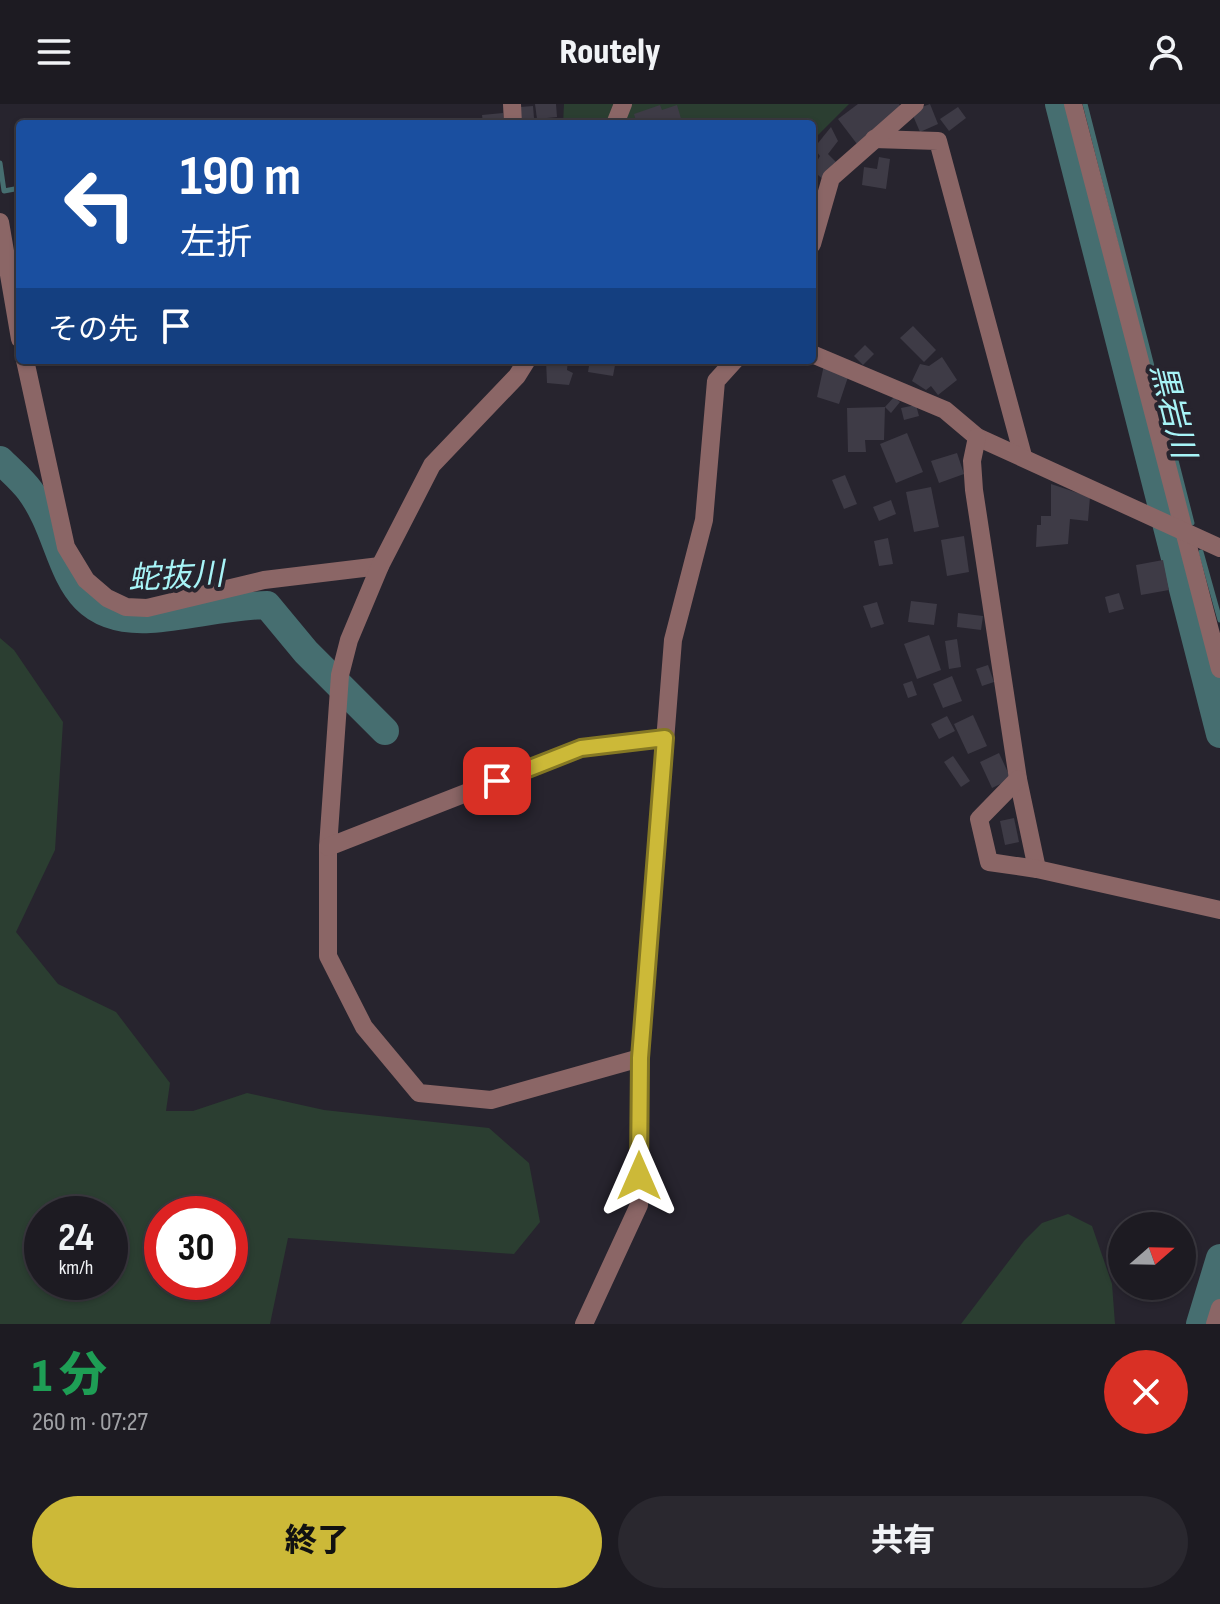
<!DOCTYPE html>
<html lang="ja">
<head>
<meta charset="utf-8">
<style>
  body { margin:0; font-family:"Sofia Sans Condensed","Noto Sans JP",sans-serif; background:#2a282f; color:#f1f3f6; height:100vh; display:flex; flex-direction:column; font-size:30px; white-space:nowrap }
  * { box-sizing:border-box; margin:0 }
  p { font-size:26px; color:#a0a1a5 }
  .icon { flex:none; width:44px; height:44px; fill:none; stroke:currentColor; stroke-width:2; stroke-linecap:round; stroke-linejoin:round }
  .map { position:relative; height:1220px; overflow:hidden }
  .details { display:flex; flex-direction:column; background:#1d1b22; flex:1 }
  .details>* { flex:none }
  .banner { position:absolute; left:16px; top:16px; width:800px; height:244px; border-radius:8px; box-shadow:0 2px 6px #0004,0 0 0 2px #3b3940; background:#1a4fa0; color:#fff; overflow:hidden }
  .needle { width:52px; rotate:70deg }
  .fabs { position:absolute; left:1108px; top:1108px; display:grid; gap:16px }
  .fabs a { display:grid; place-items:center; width:88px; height:88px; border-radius:50%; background:#1d1b22; box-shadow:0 2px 6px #0004,0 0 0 2px #3b3940; font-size:40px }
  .speed { position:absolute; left:24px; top:1092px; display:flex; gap:16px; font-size:40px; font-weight:700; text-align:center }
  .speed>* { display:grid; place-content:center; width:104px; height:104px; border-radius:50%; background:#1d1b22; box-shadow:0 2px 6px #0004,0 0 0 2px #3b3940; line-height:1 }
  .speed small { font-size:20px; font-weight:400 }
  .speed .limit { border:12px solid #d22; background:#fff; color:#111 }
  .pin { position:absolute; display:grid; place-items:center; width:68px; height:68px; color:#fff; margin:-34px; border-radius:16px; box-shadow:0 4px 12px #0006 }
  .me { position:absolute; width:88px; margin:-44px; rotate:0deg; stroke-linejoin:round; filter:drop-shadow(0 0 6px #0008) }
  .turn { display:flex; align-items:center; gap:28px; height:168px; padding:0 32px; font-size:36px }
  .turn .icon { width:104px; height:104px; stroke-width:2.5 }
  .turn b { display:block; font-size:56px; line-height:68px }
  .then { display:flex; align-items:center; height:76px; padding:0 32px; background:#0003; gap:16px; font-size:30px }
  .round { display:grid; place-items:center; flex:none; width:84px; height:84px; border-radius:42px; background:#2a282f }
  .head { display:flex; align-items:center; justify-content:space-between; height:136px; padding:0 32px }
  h1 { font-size:48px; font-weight:800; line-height:60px; color:#1e9e55 }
  .primary-button { display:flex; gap:16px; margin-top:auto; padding:16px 32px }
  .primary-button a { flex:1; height:92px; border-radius:48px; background:#ccb938; color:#111; font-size:32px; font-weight:800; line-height:92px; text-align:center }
  .primary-button a+a { background:#2a282f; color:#f1f3f6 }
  header { display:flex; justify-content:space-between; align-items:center; height:104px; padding:0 32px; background:#1d1b22; font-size:36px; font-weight:800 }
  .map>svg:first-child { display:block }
</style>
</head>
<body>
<header><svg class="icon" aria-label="menu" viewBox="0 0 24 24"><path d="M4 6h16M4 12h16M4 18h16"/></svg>Routely<svg class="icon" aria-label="person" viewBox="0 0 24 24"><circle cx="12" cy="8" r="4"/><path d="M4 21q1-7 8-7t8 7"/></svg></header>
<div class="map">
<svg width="1220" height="1220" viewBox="0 0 1220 1220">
  <rect width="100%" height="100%" fill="#27242e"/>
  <g fill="#2b3e31" fill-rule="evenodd">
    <path d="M564,0H849L812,37V20H563Z"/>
    <path d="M0,534L14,546L63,618L55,746L16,828L58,880L116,908L170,979L166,1007H193L247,989L324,1006L489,1024L529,1059L540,1118L514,1150L288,1134L270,1220H0ZM110,1110V1178H42V1110ZM162,1110H230V1178H162Z"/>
    <path d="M1068,1110L1092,1122L1112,1180L1115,1220H961L1024,1137L1042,1119Z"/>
  </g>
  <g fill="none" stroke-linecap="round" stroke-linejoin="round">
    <g stroke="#466e70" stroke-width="5">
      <path d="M1085,0L1192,419"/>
      <path d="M0,59L4,87L20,84"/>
      <path d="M1201,448L1220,516"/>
    </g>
    <g stroke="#466e70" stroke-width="28">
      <path d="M1059,0L1220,630"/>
      <path d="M0,356C10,366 22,376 30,387C70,441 57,520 150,515C190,512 227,502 267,501L306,548L385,627"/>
      <path d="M1200,1220L1220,1154"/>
    </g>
  </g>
  <g fill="#3e3b46">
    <path d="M535,0H556L557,13L537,15Z"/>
    <path d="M858,0H899L903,6L857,40L838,15Z"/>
    <path d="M930,0L938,20L920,28L911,7Z"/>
    <path d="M660,1L662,6L677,1L682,18L637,20L634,10Z"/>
    <path d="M533,2L534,14L520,15V3Z"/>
    <path d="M958,3L966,14L949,27L940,15Z"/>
    <path d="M503,9L504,20H483L482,11Z"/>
    <path d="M831,23L838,37L828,50L838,60L824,76L812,66L820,52L814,44Z"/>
    <path d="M879,53L890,55L886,85L862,81L864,63L877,65Z"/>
    <path d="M913,222L936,246L924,258L900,234Z"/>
    <path d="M865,241L874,250L863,261L854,252Z"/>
    <path d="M942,253L957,276L938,291L931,282L926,286L912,277L920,260L929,262Z"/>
    <path d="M546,256H568L567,266L573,269L569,281L547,279Z"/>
    <path d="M590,256H616L613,272L588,268Z"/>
    <path d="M824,261L849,270L839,300L817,293Z"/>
    <path d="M894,293L900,298L891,309L885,303L884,336H865L866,348H848L847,304L885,303Z"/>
    <path d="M916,301L919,312L904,316L901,304Z"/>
    <path d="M907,329L923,368L896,379L880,340Z"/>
    <path d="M957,349L964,370L939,379L931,357Z"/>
    <path d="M845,371L857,400L844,405L832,376Z"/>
    <path d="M1051,380L1090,393L1088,417L1070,415L1068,440L1036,443L1037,421H1041V412H1051Z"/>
    <path d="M931,383L939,423L914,428L906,388Z"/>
    <path d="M891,396L896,410L879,417L873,403Z"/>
    <path d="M964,432L969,468L947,472L941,436Z"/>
    <path d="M888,434L893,460L879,462L874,437Z"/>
    <path d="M1163,456L1169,486L1141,491L1136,461Z"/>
    <path d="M1119,489L1124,505L1109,509L1105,493Z"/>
    <path d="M911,497L937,500L934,521L908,518Z"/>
    <path d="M877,498L884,520L871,524L863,502Z"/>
    <path d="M958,509L983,512L981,526L957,523Z"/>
    <path d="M929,531L941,566L917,575L904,540Z"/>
    <path d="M957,535L961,563L949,565L945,537Z"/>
    <path d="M988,561L994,578L982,582L976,565Z"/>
    <path d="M952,572L962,597L943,604L933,580Z"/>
    <path d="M912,577L917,591L908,594L903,580Z"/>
    <path d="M973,611L987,642L968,650L954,620Z"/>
    <path d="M947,612L955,627L939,635L931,620Z"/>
    <path d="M999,649L1011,675L992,684L980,658Z"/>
    <path d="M953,652L970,677L961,683L944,658Z"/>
    <path d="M1014,714L1019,738L1005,741L1000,717Z"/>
  </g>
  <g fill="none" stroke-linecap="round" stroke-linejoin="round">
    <g stroke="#8b6666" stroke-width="18">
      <path d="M512,0L513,20"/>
      <path d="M1073,0L1220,565"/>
      <path d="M615,20L623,0"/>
      <path d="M874,35L938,37L1023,352"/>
      <path d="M0,118L20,235"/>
      <path d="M812,140L831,74L915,0"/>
      <path d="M812,250L945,306L977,333L1220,444"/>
      <path d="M25,256L66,443L86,476L107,494L126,503L147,504L264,476L380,462"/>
      <path d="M527,256L517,272L432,361L380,462L349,536L340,571L328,743V852L364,923L419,989L491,996L640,954"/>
      <path d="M977,333L972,357L974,386L1018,675L1037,765"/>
      <path d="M1018,675L979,715L989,758L1037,765L1220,806"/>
      <path d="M328,743L581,644L665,634"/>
      <path d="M584,1220L639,1101L640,954L673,536L704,416L716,277L735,256"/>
      <path d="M1215,1220L1220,1204"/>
    </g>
  </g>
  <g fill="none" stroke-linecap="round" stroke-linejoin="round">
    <defs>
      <path id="route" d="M497,677L581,644L665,634L640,954L639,1072"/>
    </defs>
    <use href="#route" stroke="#857824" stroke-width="20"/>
    <use href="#route" stroke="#ccb938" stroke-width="14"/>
  </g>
  <g text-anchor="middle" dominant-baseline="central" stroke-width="8" stroke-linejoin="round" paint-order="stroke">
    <g font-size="32" font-style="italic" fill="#a7f4f7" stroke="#27242e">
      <text transform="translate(1172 307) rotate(76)">黒岩川</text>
      <text transform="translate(176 473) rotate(-3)">蛇抜川</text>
    </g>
  </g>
</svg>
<div class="fabs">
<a><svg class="needle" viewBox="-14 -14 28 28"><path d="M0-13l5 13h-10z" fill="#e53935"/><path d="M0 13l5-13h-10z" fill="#a0a1a5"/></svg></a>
</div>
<div class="speed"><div>24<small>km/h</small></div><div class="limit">30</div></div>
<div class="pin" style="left:497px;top:677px;background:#d93025"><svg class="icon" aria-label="arrive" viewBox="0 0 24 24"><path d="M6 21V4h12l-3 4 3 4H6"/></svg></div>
<svg class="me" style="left:639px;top:1072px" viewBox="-20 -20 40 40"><path d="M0-17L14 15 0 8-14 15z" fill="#ccb938" stroke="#fff" stroke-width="4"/></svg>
<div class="banner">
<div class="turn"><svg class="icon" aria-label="left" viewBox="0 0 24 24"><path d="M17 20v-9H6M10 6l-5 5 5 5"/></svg><div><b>190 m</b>左折</div></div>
<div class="then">その先<svg class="icon" aria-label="arrive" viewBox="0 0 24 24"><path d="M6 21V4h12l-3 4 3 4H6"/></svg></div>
</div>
</div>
<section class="details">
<div class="head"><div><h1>1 分</h1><p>260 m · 07:27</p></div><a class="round" style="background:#d93025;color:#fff"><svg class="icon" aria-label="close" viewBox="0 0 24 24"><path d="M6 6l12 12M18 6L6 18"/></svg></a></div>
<div class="primary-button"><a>終了</a><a>共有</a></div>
</section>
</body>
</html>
